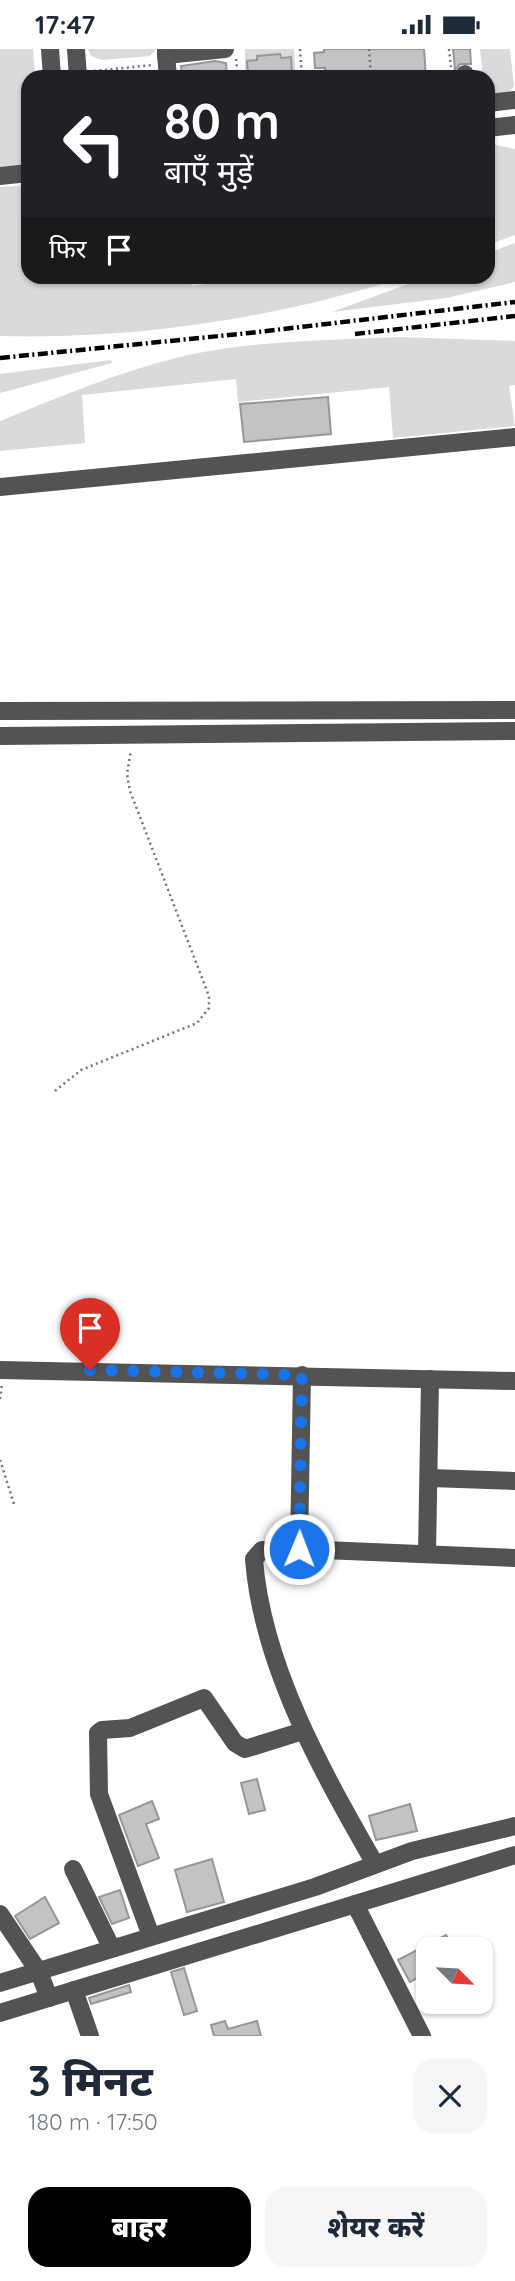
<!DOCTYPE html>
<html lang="hi">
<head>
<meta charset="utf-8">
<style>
  body { margin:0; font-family:Quicksand,"Noto Sans Devanagari",sans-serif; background:#f6f6f7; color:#1f2937; height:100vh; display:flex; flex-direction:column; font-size:26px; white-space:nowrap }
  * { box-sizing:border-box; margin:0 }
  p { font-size:23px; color:#747a83 }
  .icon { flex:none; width:38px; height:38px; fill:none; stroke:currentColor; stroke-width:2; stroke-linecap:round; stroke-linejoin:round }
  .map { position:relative; height:1987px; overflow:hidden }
  .drawer { display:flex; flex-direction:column; background:#fff; flex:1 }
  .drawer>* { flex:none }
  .top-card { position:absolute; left:21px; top:21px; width:474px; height:214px; border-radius:21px; box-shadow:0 2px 5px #0004; background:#202124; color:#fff; overflow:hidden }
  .needle { width:46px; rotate:114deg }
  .buttons { position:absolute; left:416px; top:1888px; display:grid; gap:14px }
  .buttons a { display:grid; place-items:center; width:77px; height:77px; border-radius:14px; background:#fff; box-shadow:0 2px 5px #0004; font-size:35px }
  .pin { position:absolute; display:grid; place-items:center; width:60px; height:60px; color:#fff; margin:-72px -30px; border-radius:50% 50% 50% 0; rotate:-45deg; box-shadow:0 0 7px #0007 }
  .pin .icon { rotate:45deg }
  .me { position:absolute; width:77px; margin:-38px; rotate:1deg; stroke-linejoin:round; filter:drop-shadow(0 0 5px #0008) }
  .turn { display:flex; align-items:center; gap:24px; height:147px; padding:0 28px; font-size:32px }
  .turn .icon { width:91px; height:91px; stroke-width:2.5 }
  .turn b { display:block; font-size:49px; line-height:60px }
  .then { display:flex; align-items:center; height:66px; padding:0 28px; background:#0003; gap:14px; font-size:26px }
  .round { display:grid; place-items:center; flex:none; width:74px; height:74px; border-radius:21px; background:#f6f6f7 }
  .overview { display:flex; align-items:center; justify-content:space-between; height:119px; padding:0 28px }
  h1 { font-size:42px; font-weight:800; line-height:52px }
  .button { display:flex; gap:14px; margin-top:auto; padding:14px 28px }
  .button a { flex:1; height:80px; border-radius:21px; background:#000; color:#fff; font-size:28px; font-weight:800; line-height:80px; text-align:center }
  .button a+a { background:#f6f6f7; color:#1f2937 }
  .status { display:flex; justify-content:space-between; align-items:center; height:49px; padding:0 35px; background:#fff; direction:ltr }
  .status svg { height:19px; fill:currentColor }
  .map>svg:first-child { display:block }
</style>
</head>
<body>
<div class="status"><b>17:47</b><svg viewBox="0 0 49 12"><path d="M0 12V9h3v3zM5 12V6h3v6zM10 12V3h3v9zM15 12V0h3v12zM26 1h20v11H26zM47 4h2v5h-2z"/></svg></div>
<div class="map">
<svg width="515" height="1987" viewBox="0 0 515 1987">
  <rect width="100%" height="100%" fill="#fff"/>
  <g fill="#dadada">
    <path d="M0,0H33L35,28H28V115L0,118Z"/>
    <path d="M88,0H154L155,1L150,7L102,11L91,7Z"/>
    <path d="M245,0H294L296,28H245Z"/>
    <path d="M480,0H510L514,37C509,46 497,50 488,44V28H483Z"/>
    <path d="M488,94L515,100V186L488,196Z"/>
    <path d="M28,136V228H191L192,237L257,228H404C279,269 132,291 0,287V138Z"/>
    <path d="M515,194V233L446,249L332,263L427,228H488V204Z"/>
    <path d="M398,288L515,292V336L509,337L515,377L393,389L389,338L238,353L236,330L82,346L85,394L0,402V372C59,348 118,323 180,308C246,292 330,291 398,288Z"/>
    <path d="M111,311L112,314L0,344V325Z"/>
  </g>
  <g fill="#c3c3c3" stroke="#979797" stroke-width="2">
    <path d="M324,0H424L426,28H326L325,19H315L314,4L324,3Z"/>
    <path d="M453,0H470L471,15H460L455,21Z"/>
    <path d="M280,5L281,9L291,8L292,24L282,25V28L248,27L247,12L257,11V7Z"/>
    <path d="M215,12L226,14L227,28H182L181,17Z"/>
    <path d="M328,348L331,385L244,393L240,355Z"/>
    <path d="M257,1730L265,1761L249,1765L241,1734Z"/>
    <path d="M152,1752L159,1770L146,1775L159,1809L138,1817L119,1766Z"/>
    <path d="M410,1755L417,1782L376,1791L369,1767Z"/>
    <path d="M212,1810L224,1853L187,1863L175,1821Z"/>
    <path d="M120,1841L129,1869L112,1875L99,1848Z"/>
    <path d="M45,1848L59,1874L30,1890L15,1867Z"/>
    <path d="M446,1886L454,1900H429V1922L410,1933L398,1911Z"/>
    <path d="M184,1919L197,1962L184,1966L171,1923Z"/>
    <path d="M129,1936L131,1943L91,1955L89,1949Z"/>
    <path d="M225,1972L228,1980L257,1972L261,1987H214L211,1976Z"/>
  </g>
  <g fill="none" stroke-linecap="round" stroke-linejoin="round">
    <g stroke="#757575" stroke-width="2.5" stroke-dasharray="2 3.5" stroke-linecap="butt">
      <path d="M300,0L302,28"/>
      <path d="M369,0L371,28"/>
      <path d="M449,0L451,18"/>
      <path d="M236,10L238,28"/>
      <path d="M94,22L153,16"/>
      <path d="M55,1042L81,1021L197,974L209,959V947L130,742L127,725L131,701"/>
      <path d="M0,1350L2,1335"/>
      <path d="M0,1411L14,1455"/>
    </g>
    <g stroke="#535353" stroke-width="18">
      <path d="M50,0L52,28"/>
      <path d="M76,0L78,28"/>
      <path d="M166,0V6L225,0"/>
      <path d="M166,6L168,28"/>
      <path d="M465,25V28"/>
      <path d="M488,54L515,51"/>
      <path d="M488,79L515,76"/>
      <path d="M0,127L28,124"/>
      <path d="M0,438L515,388"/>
      <path d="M0,662L515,661"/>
      <path d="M0,687L515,682"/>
      <path d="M0,1321L515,1332"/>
      <path d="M430,1429L515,1432"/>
      <path d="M299,1500L302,1326"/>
      <path d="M427,1505L430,1330"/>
      <path d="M375,1815C323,1724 262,1617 254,1510L262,1501L299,1500L515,1509"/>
      <path d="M73,1820L111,1898"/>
      <path d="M355,1855L422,1987"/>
      <path d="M0,1865L39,1923L49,1949"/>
      <path d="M151,1887L99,1745L98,1684L102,1681L130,1679L204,1649L235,1694L245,1700L303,1682"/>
      <path d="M0,1934L315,1838L412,1802L515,1777"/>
      <path d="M74,1941L90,1987"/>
      <path d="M0,1964L515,1806"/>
    </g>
    <g stroke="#000" stroke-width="4.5" stroke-dasharray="10 3.5 2 3.5" stroke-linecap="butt">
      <path d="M355,285L515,267"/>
      <path d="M0,309L249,284L515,253"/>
    </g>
  </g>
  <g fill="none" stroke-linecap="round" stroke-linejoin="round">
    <path stroke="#1a73e8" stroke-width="12" stroke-dasharray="0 21.6" d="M90,1321L302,1326L299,1500"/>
  </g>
</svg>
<div class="buttons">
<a><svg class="needle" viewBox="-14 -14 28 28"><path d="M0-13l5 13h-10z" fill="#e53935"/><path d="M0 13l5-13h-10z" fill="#747a83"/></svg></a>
</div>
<div class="pin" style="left:90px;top:1321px;background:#d93025"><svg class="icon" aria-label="arrive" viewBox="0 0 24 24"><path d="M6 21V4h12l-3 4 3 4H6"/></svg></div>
<svg class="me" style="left:299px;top:1500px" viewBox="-20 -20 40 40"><circle r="17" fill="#1a73e8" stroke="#fff" stroke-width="3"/><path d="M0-11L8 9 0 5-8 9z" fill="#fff"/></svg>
<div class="top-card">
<div class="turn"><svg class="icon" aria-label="left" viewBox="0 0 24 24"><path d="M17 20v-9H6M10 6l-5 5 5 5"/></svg><div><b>80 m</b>बाएँ मुड़ें</div></div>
<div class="then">फिर<svg class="icon" aria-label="arrive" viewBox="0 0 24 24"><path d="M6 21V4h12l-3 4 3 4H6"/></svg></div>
</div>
</div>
<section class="drawer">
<div class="overview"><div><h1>3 मिनट</h1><p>180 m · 17:50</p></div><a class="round"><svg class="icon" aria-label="close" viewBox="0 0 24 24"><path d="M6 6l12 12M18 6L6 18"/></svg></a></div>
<div class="button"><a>बाहर</a><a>शेयर करें</a></div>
</section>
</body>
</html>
